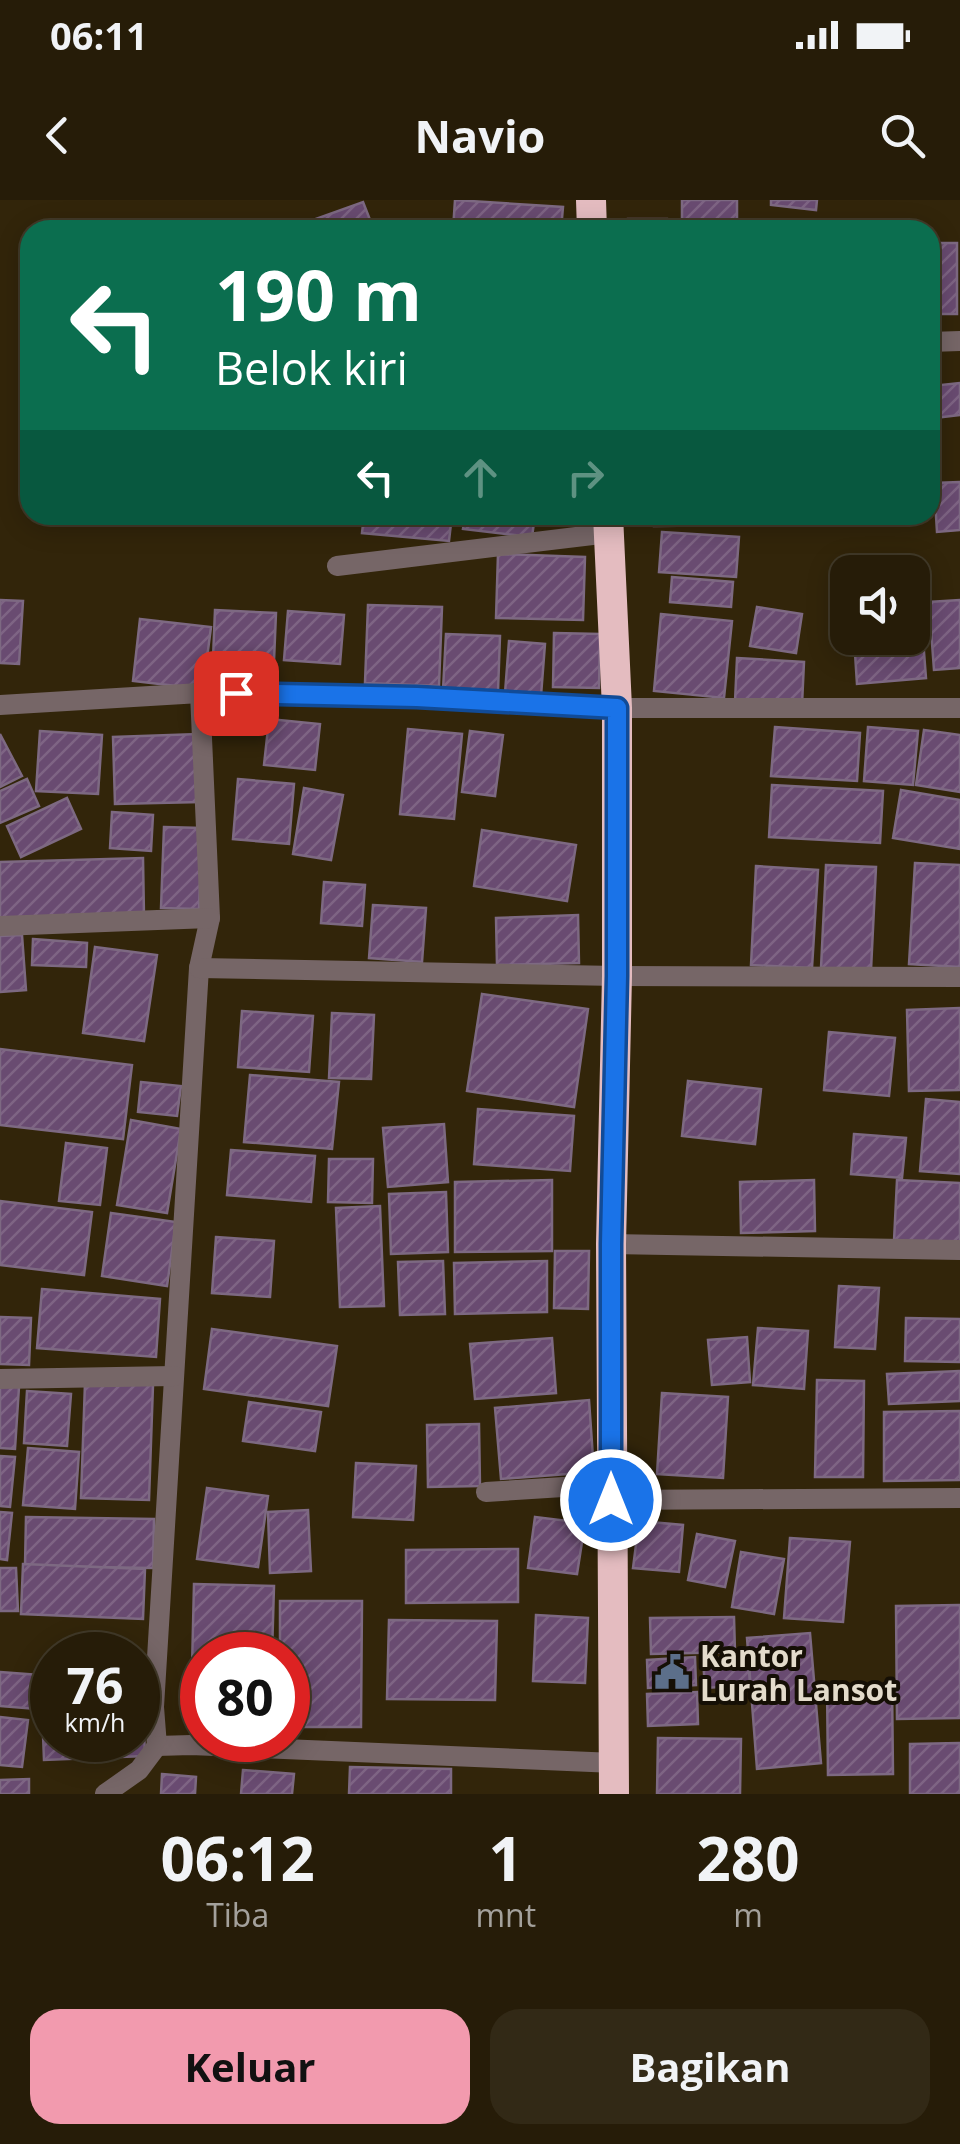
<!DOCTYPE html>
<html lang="id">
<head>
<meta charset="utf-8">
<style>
  body { margin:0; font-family:"Open Sans",sans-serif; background:#322916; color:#f1f3f6; height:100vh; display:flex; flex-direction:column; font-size:38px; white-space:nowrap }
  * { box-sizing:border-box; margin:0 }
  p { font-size:32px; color:#a4a19c }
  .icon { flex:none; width:55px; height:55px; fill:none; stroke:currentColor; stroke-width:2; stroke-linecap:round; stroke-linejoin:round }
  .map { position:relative; height:1594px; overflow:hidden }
  .panel { display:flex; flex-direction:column; background:#261c08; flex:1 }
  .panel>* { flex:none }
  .guide { position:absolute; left:20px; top:20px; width:920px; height:305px; border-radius:30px; box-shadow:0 5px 25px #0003,0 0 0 2px #423a29; background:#0b6e4f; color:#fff; overflow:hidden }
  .tools { position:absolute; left:830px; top:355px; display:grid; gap:20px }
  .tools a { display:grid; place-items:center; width:100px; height:100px; border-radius:20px; background:#261c08; box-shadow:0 5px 25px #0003,0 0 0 2px #423a29; font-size:50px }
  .speed { position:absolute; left:30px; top:1432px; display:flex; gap:20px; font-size:50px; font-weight:700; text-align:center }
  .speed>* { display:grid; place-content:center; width:130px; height:130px; border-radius:50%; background:#261c08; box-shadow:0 5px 25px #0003,0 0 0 2px #423a29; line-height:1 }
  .speed small { font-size:25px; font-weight:400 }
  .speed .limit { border:15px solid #d22; background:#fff; color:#111 }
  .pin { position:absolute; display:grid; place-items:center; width:85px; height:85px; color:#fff; margin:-42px; border-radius:20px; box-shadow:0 5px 15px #0006 }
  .me { position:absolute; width:110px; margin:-55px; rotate:0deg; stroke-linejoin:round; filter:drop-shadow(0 0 8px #0008) }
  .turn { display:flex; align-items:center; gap:35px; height:210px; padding:0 30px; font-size:45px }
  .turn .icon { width:130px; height:130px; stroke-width:2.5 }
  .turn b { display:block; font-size:70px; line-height:85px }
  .lanes { display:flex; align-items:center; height:95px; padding:0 30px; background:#0003; justify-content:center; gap:50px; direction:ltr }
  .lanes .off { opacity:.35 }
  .eta { display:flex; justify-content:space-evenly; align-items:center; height:170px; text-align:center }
  .eta b { font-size:60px; font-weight:700; line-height:70px }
  .action { display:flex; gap:20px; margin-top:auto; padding:20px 30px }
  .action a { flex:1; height:115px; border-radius:30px; background:#f29aae; color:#111; font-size:40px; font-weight:700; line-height:115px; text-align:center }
  .action a+a { background:#322916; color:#f1f3f6 }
  .status { display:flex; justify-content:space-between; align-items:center; height:70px; padding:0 50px; background:#261c08; direction:ltr }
  .status svg { height:28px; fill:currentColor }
  header { display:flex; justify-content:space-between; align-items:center; height:130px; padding:0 30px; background:#261c08; font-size:45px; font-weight:700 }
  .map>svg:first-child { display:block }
</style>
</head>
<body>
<div class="status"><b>06:11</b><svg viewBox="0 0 49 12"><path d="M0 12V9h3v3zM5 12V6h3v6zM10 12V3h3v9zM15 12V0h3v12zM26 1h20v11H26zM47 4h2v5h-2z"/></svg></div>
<header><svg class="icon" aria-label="back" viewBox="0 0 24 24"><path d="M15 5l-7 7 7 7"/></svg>Navio<svg class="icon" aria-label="search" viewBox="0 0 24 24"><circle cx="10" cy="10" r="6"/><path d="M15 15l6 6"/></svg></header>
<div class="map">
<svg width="960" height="1594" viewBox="0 0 960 1594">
  <defs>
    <pattern id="building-hatch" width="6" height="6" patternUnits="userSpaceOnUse" patternTransform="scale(2.5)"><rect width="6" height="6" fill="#694b71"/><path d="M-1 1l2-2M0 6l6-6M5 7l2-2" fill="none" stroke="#7e6484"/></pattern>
  </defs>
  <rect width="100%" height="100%" fill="#32250a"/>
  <g fill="url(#building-hatch)" stroke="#7d6982" stroke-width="2.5">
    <path d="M455,0L563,7L561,30H453Z"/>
    <path d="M682,0H737V21L682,22Z"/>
    <path d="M771,0H817L816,10L771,5Z"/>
    <path d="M363,2L374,30H297L296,26Z"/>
    <path d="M628,19H667L668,30H628Z"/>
    <rect x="930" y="43" width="27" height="71"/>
    <path d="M960,183V215L934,218L931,186Z"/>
    <path d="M960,282V330L937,332L934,283Z"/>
    <path d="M364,315H452L449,341L362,333Z"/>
    <path d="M465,315H535L532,337L463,329Z"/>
    <path d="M654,315H755V325L654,326Z"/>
    <path d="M662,332L739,337L736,377L659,372Z"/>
    <path d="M498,354L585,357L583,420L496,418Z"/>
    <path d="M672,377L733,382L731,407L670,402Z"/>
    <path d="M0,400L23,401L19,464L0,463Z"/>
    <path d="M912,400H920L926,478L857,484L854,438H912Z"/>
    <path d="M960,400V468L934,470L929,402Z"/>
    <path d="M368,405L442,407L439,486L365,483Z"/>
    <path d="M757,407L802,414L796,453L750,446Z"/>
    <path d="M215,410L276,413L273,485L212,483Z"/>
    <path d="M288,411L344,415L340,464L284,460Z"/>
    <path d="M661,414L732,421L724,498L654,491Z"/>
    <path d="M140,419L211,427L203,489L133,481Z"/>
    <path d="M554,433L600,434L599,488L553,487Z"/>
    <path d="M446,434L500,436L498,492L443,490Z"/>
    <path d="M509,441L545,444L541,496L505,493Z"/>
    <path d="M737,458L804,462L802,505L735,502Z"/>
    <path d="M269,519L320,524L315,570L264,565Z"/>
    <path d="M775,527L860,533L857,581L771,576Z"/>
    <path d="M868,527L918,531L913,585L864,581Z"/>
    <path d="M408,529L462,534L454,619L400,614Z"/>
    <path d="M924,530L960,535V592L916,585Z"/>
    <path d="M40,531L102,535L98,594L36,591Z"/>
    <path d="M470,531L503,535L495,596L462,592Z"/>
    <path d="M0,534L22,576L0,587Z"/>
    <path d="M198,534L200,602L115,604L113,537Z"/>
    <path d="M27,579L39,606L0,623V591Z"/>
    <path d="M238,579L294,584L289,644L233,639Z"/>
    <path d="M772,585L883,591L880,643L769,637Z"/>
    <path d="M304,588L343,595L331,660L293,654Z"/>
    <path d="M901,590L960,600V649L893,638Z"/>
    <path d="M67,598L81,629L21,657L7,626Z"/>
    <path d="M112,612L153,615L151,651L110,648Z"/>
    <path d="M164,627L202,628L199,709L161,708Z"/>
    <path d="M482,630L576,645L567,701L474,686Z"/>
    <path d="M143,658L144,716L0,719V662Z"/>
    <path d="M915,663L960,665V767L909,764Z"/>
    <path d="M826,665L876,667L871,770L821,768Z"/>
    <path d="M756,666L818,670L812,768L751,765Z"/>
    <path d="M324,682L365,685L362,726L321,723Z"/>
    <path d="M373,705L426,708L422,762L369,758Z"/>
    <path d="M578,715L579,763L497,765L496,718Z"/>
    <path d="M22,735L26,790L0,792V736Z"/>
    <path d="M33,739L87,743L86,767L32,765Z"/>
    <path d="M95,747L157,755L144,841L83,833Z"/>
    <path d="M482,794L588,809L574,907L467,891Z"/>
    <path d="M960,808V890L909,891L907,810Z"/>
    <path d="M242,811L313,816L309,872L238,867Z"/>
    <path d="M332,813L374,815L371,879L329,878Z"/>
    <path d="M829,832L895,838L889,896L824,890Z"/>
    <path d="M0,849L132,865L123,939L0,925Z"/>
    <path d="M250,875L339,882L332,949L244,942Z"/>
    <path d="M688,881L761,889L755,944L682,936Z"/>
    <path d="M141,882L181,886L177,916L138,912Z"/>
    <path d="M926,899L960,902V974L920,971Z"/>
    <path d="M478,909L574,916L570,971L474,964Z"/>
    <path d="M131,920L181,929L167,1013L117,1005Z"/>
    <path d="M444,924L448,982L388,987L383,928Z"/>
    <path d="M854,934L906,938L902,978L851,974Z"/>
    <path d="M66,943L107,948L100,1005L59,1001Z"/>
    <path d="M231,950L315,956L311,1002L227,995Z"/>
    <path d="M329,959H373L372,1003L328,1002Z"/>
    <path d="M552,980V1051L455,1052V982Z"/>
    <path d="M814,980L815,1031L741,1033L740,982Z"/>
    <path d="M897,980L960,983V1045L894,1041Z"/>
    <path d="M446,992L448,1052L391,1054L389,994Z"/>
    <path d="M0,1001L92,1012L84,1075L0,1065Z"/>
    <path d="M380,1006L384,1106L340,1107L336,1008Z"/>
    <path d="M111,1013L176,1022L167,1086L102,1076Z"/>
    <path d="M216,1037L274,1041L270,1097L212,1093Z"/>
    <path d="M555,1051H589L588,1109L554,1108Z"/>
    <path d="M443,1061L445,1114L400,1115L398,1062Z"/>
    <path d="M547,1061V1112L455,1114L454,1063Z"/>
    <path d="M839,1086L879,1088L875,1149L835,1147Z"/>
    <path d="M42,1089L160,1099L156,1157L37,1148Z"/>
    <path d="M0,1117L31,1118L29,1165L0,1164Z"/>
    <path d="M906,1118L960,1119V1162L905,1161Z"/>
    <path d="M758,1128L808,1131L804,1189L753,1185Z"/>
    <path d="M212,1129L337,1146L328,1206L204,1189Z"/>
    <path d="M747,1137L750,1182L712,1185L708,1140Z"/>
    <path d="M552,1138L556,1193L475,1199L470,1144Z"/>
    <path d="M960,1171V1201L889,1204L887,1174Z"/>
    <path d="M817,1180L864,1181L863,1277H815Z"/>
    <path d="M85,1183L153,1185L149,1300L81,1298Z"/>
    <path d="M0,1186L19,1187L15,1249L0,1248Z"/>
    <path d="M27,1191L71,1194L67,1246L24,1243Z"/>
    <path d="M662,1193L728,1197L723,1278L657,1274Z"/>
    <path d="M589,1200L594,1272L501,1279L495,1208Z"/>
    <path d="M249,1202L321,1212L315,1251L243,1241Z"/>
    <path d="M960,1211V1280L884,1281V1212Z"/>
    <path d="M479,1224L480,1286L428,1287L427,1225Z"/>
    <path d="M28,1248L79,1252L75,1309L23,1305Z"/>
    <path d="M0,1256L15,1257L10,1307L0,1306Z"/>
    <path d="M356,1263L416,1266L413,1320L353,1317Z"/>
    <path d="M207,1288L268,1296L258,1367L197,1359Z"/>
    <path d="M308,1310L311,1371L270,1373L268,1312Z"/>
    <path d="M0,1312L12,1313L7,1360L0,1359Z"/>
    <path d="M26,1317L154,1319L153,1368L25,1366Z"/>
    <path d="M535,1317L585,1323L577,1374L528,1368Z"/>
    <path d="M639,1321L683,1325L679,1372L633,1368Z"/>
    <path d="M697,1334L735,1341L725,1387L688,1380Z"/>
    <path d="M790,1338L850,1342L843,1422L784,1418Z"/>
    <path d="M518,1349V1402L406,1403V1350Z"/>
    <path d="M741,1352L784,1359L774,1414L732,1407Z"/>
    <path d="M23,1364L145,1369L143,1419L21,1414Z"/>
    <path d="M0,1368H16L18,1411H0Z"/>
    <path d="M194,1384L274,1386L272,1455H202V1512L191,1511Z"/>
    <path d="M280,1401H362L361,1527H288V1455H280Z"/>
    <path d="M960,1405V1518L897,1519L896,1406Z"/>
    <path d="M536,1415L588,1418L585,1483L533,1481Z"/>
    <path d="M734,1417L735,1452L651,1454L650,1418Z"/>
    <path d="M389,1420L497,1421L495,1500L387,1499Z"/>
    <path d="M810,1433L821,1563L757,1569L747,1438Z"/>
    <path d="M748,1456L750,1485L705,1488L703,1459Z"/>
    <path d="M695,1457L696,1485L648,1488L647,1460Z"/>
    <path d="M0,1472L39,1475L36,1509L0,1506Z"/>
    <path d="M892,1484L893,1574L828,1575L827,1485Z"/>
    <path d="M697,1492L698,1524L648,1526L647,1494Z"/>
    <path d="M143,1505L145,1556L44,1560L42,1509H52V1540H138V1506Z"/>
    <path d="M0,1517L28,1520L22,1567L0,1565Z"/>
    <path d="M658,1538L741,1539L740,1594H657Z"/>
    <path d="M960,1543V1594H910V1544Z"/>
    <path d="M350,1567L451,1569V1594H349Z"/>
    <path d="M243,1570L294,1574L292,1594H241Z"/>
    <path d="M162,1574L196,1577L195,1594H161Z"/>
    <path d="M29,1579V1594H0V1580Z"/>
  </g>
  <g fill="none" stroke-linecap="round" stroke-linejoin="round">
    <g stroke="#766667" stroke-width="20">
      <path d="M930,142L960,141"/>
      <path d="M337,366L609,333"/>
      <path d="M200,493L210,718L199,768L154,1507L157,1546L191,1545L615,1563"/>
      <path d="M0,505L200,493L417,497L617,508H960"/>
      <path d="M0,726L210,718"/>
      <path d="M199,768L617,776L960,777"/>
      <path d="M611,1044L960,1050"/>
      <path d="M0,1179L174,1176"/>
      <path d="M486,1292L611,1284"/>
      <path d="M611,1300L960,1298"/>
      <path d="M105,1594L139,1570L157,1546"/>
    </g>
    <g stroke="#e4bcc0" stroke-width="30">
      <path d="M591,0L592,30"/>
      <path d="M608,315L617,508V776L611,1044L614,1594"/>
    </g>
  </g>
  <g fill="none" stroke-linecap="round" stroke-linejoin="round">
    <defs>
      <path id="route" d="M236,493L417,497L617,508V776L611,1044V1300"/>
    </defs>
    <use href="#route" stroke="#114b97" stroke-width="25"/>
    <use href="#route" stroke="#1a73e8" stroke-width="18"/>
  </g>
  <defs>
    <symbol id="civic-bare" viewBox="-9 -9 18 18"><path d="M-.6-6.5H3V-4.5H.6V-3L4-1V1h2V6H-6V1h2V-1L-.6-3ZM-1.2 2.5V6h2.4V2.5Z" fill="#5c6f8a" stroke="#150f05" stroke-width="2.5" paint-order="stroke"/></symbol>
  </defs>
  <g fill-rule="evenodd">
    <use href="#civic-bare" x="647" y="1447" width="50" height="50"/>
  </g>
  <g text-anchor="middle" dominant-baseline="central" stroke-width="8" stroke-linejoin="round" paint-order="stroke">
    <g font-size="30" font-weight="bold" fill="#e3dbcb" stroke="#150f05" text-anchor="start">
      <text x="700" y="1455">Kantor<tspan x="700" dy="34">Lurah Lansot</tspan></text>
    </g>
  </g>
</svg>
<div class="tools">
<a><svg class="icon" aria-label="sound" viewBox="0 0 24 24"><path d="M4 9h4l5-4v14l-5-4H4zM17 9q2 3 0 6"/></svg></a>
</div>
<div class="speed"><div>76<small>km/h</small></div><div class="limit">80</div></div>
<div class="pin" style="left:236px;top:493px;background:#d93025"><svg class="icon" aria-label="arrive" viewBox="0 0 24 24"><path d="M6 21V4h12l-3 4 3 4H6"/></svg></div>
<svg class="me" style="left:611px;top:1300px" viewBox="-20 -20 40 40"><circle r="17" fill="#1a73e8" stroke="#fff" stroke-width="3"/><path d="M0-11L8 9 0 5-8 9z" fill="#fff"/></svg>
<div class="guide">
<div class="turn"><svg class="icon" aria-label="left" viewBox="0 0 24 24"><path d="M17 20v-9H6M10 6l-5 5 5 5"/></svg><div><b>190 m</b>Belok kiri</div></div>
<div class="lanes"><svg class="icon" aria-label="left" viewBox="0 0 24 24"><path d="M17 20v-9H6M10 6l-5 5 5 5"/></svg><svg class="icon off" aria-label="ahead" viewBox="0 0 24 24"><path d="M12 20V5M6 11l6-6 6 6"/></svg><svg class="icon off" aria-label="right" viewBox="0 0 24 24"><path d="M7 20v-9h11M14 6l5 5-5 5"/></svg></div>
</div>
</div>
<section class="panel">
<div class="eta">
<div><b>06:12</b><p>Tiba</p></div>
<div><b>1</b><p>mnt</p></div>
<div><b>280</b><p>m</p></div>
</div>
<div class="action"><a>Keluar</a><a>Bagikan</a></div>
</section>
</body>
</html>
